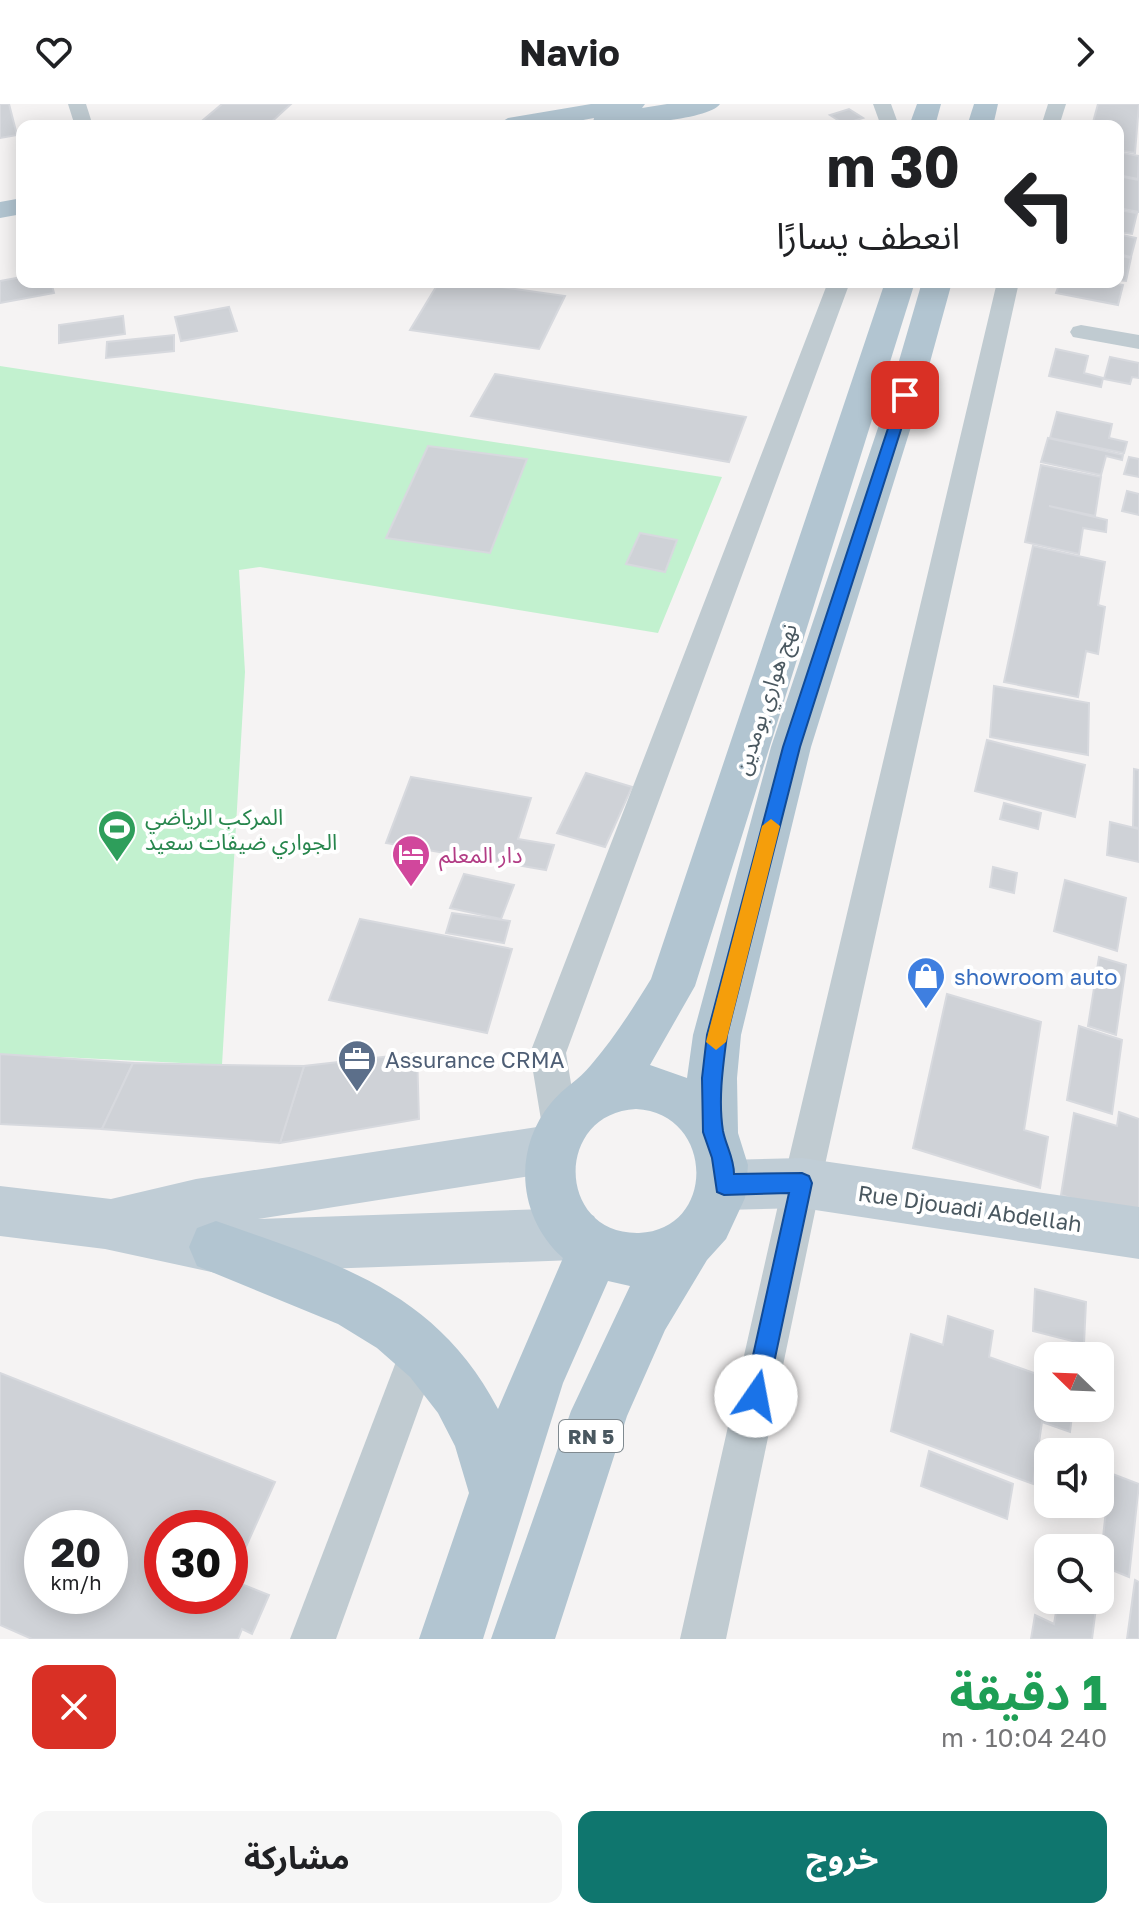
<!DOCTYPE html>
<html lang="ar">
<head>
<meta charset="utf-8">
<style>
  body { margin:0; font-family:"Golos Text","Noto Sans Arabic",sans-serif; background:#f6f6f6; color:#202124; direction:rtl; height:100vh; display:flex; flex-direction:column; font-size:30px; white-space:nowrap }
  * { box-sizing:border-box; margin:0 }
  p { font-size:26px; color:#757577 }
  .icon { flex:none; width:44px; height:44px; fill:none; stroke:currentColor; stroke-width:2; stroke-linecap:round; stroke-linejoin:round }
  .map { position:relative; height:1535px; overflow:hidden; direction:ltr }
  .sheet { display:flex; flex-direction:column; background:#fff; flex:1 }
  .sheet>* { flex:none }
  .guide { position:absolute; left:16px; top:16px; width:1108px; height:168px; border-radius:16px; box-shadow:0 4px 20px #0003; direction:rtl; background:#fff; color:#202124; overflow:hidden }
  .needle { width:52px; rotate:293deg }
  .buttons { position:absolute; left:1034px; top:1238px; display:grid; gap:16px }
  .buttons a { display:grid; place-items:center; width:80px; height:80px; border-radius:16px; background:#fff; box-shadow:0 4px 20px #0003; font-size:40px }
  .speed { position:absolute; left:24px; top:1406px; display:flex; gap:16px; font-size:40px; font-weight:700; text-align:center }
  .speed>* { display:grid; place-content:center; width:104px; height:104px; border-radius:50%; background:#fff; box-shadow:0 4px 20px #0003; line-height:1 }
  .speed small { font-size:20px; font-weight:400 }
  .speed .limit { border:12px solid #d22; background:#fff; color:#111 }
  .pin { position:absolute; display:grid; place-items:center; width:68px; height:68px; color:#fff; margin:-34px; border-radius:16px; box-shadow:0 4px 12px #0006 }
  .me { position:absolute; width:88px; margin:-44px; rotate:12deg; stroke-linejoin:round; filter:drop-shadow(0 0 6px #0008) }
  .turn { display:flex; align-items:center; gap:28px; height:168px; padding:0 32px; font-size:36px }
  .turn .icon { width:104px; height:104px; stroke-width:2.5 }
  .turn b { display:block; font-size:56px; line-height:68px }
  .round { display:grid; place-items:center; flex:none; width:84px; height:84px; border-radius:16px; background:#f6f6f6 }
  .summary { display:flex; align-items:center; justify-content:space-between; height:136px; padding:0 32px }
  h1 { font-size:48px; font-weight:700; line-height:60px; color:#1e9e55 }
  .cta { display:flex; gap:16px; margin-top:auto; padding:16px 32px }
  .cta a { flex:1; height:92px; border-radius:16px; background:#0f766e; color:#fff; font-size:32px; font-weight:700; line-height:92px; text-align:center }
  .cta a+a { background:#f6f6f6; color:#202124 }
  header { display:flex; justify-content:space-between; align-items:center; height:104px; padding:0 32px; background:#fff; font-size:36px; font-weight:700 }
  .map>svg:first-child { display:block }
</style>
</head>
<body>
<header><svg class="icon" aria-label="forward" viewBox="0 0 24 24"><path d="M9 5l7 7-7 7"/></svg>Navio<svg class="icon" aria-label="heart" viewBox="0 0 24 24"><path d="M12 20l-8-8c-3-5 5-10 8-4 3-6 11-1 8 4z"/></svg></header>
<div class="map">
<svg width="1139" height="1535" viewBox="0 0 1139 1535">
  <rect width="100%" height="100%" fill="#f5f3f3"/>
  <path fill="#c2f1cf" d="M0,262L722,373L658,529L260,463L239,466L245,568L222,961L0,950Z"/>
  <g fill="#cfd2d7" stroke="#d7d9de" stroke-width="2" fill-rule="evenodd">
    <path d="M0,0H9L17,31L0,34Z"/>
    <path d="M222,0H291L267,22H230L202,17Z"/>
    <path d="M1098,0H1139L1135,49L1118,46V22H1092Z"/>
    <path d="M849,5L863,14L844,20L830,11Z"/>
    <path d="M1118,48L1139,52L1138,75L1118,71Z"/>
    <path d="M1118,72L1139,76V108L1118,104Z"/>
    <path d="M1118,106L1137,109L1132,130L1118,128Z"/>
    <path d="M1118,130L1136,134L1131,153L1118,150Z"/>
    <path d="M1118,151L1131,154L1126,177L1118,176Z"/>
    <path d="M22,173V178H51L54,189L0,199V177Z"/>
    <path d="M439,178H465L565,192L539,245L410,226Z"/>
    <path d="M1060,178H1106L1123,181L1118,201L1056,189Z"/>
    <path d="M229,203L237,227L181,237L175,213Z"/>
    <path d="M123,212L125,230L59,239V221Z"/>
    <path d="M174,231V247L106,254L107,238Z"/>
    <path d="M1056,245L1088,252L1084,269L1103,274L1101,283L1049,272Z"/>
    <path d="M1110,253L1139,259V274L1132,273L1130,280L1104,275Z"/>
    <path d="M495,270L746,313L729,358L471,312Z"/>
    <path d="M1057,308L1112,320L1109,334L1127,338L1124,349L1050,334Z"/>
    <path d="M1048,334L1123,351L1122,356L1106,352L1101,371L1041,358Z"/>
    <path d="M428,342L527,355L490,449L386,434Z"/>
    <path d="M1129,353L1139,355V373L1124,370Z"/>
    <path d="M1041,361L1101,373L1095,412L1049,402L1107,416L1106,428L1083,424L1079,450L1025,438Z"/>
    <path d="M1127,387L1139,390V411L1122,407Z"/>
    <path d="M640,429L677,436L665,468L626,460Z"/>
    <path d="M1033,442L1105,458L1098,501L1105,503L1098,550L1086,547L1078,593L1004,578Z"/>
    <path d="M994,582L1089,599L1088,651L990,633Z"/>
    <path d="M987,636L1085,661L1075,713L975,687Z"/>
    <path d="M1134,665L1139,666V724L1133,723Z"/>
    <path d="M586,669L632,683L605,743L557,729Z"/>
    <path d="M411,673L531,694L518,735L554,741L546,766L386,739Z"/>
    <path d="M1004,699L1041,709L1038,725L1000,715Z"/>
    <path d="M1110,718L1139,725V758L1107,751Z"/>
    <path d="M993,763L1017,769L1014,789L990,783Z"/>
    <path d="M464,770L514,781L501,815L450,804Z"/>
    <path d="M1065,776L1126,794L1117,847L1054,827Z"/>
    <path d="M452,809L510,817L504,839L446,829Z"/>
    <path d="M360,815L512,845L487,929L329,896Z"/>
    <path d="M1099,853L1126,861L1116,931L1088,922Z"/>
    <path d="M947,890L1041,918L1024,1026L1048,1033L1040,1084L913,1044Z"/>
    <path d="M1079,922L1122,936L1112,1010L1067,996Z"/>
    <path d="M417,949L419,1015L280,1039L304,962Z"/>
    <path d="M0,950L133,959L102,1025L0,1020Z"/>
    <path d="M133,959L222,961L304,962L280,1039L102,1025Z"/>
    <path d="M1119,1008L1139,1015V1116L1061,1091L1074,1009L1117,1022Z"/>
    <path d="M1035,1185L1086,1198L1084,1240L1033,1227Z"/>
    <path d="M948,1212L993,1227L989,1253L1048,1274V1304H1073L1070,1328L1042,1318L1033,1380L891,1327L911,1230L943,1241Z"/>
    <path d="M0,1269L275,1378L231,1476L269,1491L252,1530L242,1525L238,1535H32L0,1521ZM42,1424H110V1492H42ZM162,1424H230V1492H162Z"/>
    <path d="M929,1347L1013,1380L1007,1415L921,1382Z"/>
    <path d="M1110,1369L1139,1380L1129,1473L1100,1461Z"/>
    <path d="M1135,1476L1139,1478V1535H1127Z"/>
    <path d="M1058,1496H1097L1092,1535H1031L1035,1511L1054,1520Z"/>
  </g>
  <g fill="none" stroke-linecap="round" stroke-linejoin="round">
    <g fill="#c0cbd1" fill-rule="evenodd">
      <path d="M68,0H86L93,22H75Z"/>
      <path d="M873,0H891L899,22H881Z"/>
      <path d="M1048,0H1066L1059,22H1041Z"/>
      <path d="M828,178H850L566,949L578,1022L573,1034L560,1039L547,1034L542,1022L530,949Z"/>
      <path d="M997,178H1019L821,1079L726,1535H680L783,1079Z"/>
      <path d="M1081,221L1139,231V245L1073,233L1070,228L1073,223Z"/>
      <path d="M421,1223L435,1229L441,1243L336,1535H290L407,1229Z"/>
    </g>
    <g fill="#c0cdd6" fill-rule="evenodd">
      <path d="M550,1021L568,1028L575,1045L568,1062L550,1069L258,1115L575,1104L594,1112L602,1130L594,1148L575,1156L216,1169L105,1145L0,1132V1082L111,1095L196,1075Z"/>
      <path d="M802,1054L1139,1103V1155L802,1104L724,1106L706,1098L698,1081L706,1064L724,1056Z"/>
    </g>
    <g fill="#b2c5d1" fill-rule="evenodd">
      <path d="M591,0H645L642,4L667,0H720C709,17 615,22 592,22L594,14L551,22H495L508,14Z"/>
      <path d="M917,0H941L935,22H909Z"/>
      <path d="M974,0H998L993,22H967Z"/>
      <path d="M22,94V110L0,114V98Z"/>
      <path d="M885,178H915L695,882L650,961L687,974L693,931L771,643L889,291L922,178H952L921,291L811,643L741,931L737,974L738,1029L748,1061L745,1094L726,1135L707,1156L665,1226L627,1312L555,1535H491L571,1307L630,1182L608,1177L563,1279L483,1535H419L469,1389L455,1342L438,1309L410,1273L377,1244L338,1220L197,1162L189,1143L197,1124L216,1117C335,1159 435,1185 498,1305L563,1154C518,1114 512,1046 551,999C563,984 579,976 591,961C614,934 632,906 651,875ZM636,1005C715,1009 717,1126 639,1129C556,1131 554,1009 636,1005Z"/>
    </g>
  </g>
  <path fill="#1a73e8" stroke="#114b97" stroke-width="2" d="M900,288L912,291L800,643L727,931C723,962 718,996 723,1027C726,1042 734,1054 734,1070L802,1069L809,1072L812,1079L767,1292L764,1300L756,1303L747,1300L744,1292L789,1089L724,1091L717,1088L712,1054L703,1028L702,974L707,931L783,643Z"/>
  <path fill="#f59e0b" d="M771,715L780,722L726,938L716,946L706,938L762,722Z"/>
  <defs>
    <symbol id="stadium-pin" viewBox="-11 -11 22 30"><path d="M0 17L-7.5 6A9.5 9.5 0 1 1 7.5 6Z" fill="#2e9e5b" stroke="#fff"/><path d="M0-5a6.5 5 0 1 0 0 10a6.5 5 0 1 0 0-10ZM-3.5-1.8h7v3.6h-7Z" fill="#fff"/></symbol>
    <symbol id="hotel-pin" viewBox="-11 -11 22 30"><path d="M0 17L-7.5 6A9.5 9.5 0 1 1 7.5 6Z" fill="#d1479c" stroke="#fff"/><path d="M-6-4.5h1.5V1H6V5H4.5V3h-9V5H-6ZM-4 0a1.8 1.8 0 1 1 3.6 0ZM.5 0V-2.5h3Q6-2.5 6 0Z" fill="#fff"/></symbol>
    <symbol id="shop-pin" viewBox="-11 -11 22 30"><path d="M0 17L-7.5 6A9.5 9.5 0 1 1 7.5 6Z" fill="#3f7fe0" stroke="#fff"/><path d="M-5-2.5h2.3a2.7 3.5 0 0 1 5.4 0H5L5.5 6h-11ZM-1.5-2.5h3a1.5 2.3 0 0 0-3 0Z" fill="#fff"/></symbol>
    <symbol id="office-pin" viewBox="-11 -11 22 30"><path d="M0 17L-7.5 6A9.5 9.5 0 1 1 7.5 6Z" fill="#5c6f8a" stroke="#fff"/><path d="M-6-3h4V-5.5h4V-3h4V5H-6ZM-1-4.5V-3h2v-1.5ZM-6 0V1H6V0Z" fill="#fff"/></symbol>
  </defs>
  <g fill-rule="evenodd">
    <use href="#stadium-pin" x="95" y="703" width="44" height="60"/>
    <use href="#hotel-pin" x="389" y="728" width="44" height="60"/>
    <use href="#shop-pin" x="904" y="850" width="44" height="60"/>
    <use href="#office-pin" x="335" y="933" width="44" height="60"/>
  </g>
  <g text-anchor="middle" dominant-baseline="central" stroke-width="8" stroke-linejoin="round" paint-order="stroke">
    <rect fill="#fff" stroke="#808a90" stroke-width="2" x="559" y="1316" width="64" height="32" rx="6"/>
    <g font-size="20" font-weight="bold" fill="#4a5860">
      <text x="591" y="1332">RN 5</text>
    </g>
    <g font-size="22" fill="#4a5860" stroke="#fff">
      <text transform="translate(765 595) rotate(-72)">نهج هواري بومدين</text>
      <text transform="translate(970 1104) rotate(8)">Rue Djouadi Abdellah</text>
    </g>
    <g font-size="22" fill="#27864d" stroke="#fff" text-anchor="start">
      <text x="145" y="712">المركب الرياضي<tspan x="145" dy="25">الجواري ضيفات سعيد</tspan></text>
    </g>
    <g font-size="22" fill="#b23c85" stroke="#fff" text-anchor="start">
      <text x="439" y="750">دار المعلم</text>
    </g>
    <g font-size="22" fill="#366cbe" stroke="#fff" text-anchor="start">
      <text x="954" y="872">showroom auto</text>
    </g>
    <g font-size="22" fill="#4e5e75" stroke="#fff" text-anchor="start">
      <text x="385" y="955">Assurance CRMA</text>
    </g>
  </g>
</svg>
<div class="buttons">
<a><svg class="needle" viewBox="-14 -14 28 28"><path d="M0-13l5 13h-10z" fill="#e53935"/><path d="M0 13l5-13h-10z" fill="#757577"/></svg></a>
<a><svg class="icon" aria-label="sound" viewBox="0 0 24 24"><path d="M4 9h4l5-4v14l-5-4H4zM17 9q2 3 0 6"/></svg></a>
<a><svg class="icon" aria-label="search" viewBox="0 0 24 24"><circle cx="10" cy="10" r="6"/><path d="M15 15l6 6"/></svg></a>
</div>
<div class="speed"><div>20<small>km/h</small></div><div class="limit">30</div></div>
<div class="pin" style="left:905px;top:291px;background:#d93025"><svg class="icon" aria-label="arrive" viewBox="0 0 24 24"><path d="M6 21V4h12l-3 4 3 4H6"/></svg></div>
<svg class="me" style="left:756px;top:1292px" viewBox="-20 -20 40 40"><circle r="19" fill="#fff"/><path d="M0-13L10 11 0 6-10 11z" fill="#1a73e8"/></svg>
<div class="guide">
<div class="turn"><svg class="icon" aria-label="left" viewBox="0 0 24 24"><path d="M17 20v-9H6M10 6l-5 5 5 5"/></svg><div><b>30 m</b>انعطف يسارًا</div></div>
</div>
</div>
<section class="sheet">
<div class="summary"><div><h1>1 دقيقة</h1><p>240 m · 10:04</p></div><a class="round" style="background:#d93025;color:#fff"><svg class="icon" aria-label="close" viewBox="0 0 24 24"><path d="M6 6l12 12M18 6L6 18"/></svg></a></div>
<div class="cta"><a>خروج</a><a>مشاركة</a></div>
</section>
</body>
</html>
